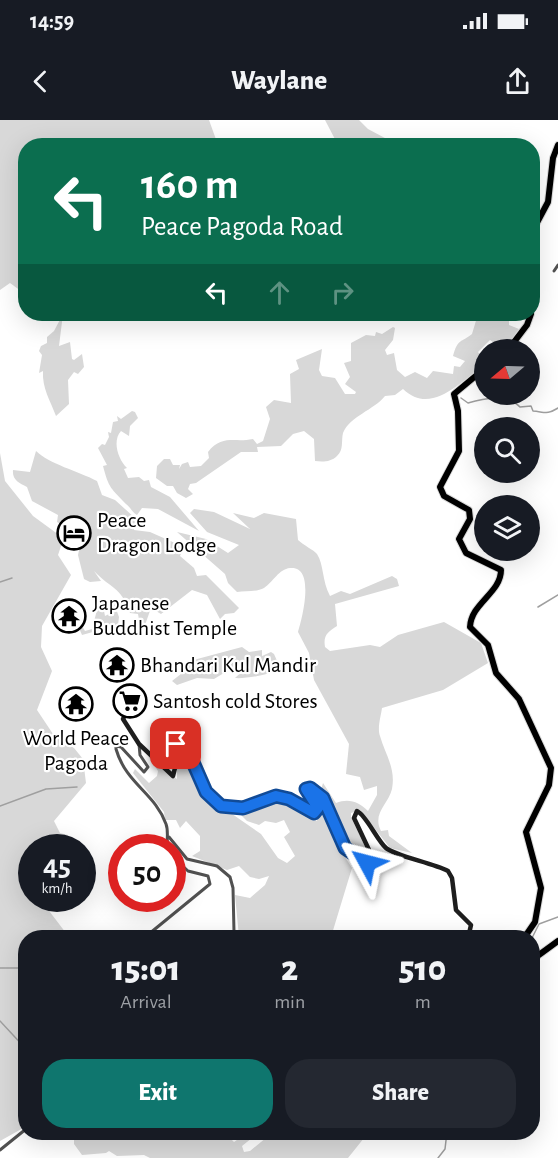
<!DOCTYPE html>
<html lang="en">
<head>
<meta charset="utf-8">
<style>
  body { margin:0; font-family:"Alegreya Sans",sans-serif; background:#242831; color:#f1f3f6; height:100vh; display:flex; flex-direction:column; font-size:22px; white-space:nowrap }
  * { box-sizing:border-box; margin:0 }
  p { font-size:20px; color:#9ea1a6 }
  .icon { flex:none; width:33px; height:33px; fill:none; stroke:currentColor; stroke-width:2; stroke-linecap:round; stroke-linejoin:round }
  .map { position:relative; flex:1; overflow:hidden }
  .panel { position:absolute; left:18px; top:810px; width:522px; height:210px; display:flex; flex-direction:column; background:#171b24; border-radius:24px; box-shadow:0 6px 24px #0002 }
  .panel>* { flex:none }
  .banner { position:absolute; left:18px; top:18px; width:522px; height:183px; border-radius:24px; box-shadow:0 6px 24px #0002; background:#0b6e4f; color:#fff; overflow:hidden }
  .needle { width:39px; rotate:251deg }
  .buttons { position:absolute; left:474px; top:219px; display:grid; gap:12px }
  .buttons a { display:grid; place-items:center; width:66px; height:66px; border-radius:50%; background:#171b24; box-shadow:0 6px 24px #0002; font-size:30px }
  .speed { position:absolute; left:18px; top:714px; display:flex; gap:12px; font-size:30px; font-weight:700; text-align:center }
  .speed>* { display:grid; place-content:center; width:78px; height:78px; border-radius:50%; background:#171b24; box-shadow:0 6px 24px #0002; line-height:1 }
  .speed small { font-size:15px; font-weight:400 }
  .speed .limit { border:9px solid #d22; background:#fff; color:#111 }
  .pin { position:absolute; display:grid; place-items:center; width:51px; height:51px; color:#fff; margin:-26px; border-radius:12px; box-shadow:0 3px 9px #0006 }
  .me { position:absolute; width:66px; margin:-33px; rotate:308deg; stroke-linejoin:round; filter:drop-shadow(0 0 4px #0008) }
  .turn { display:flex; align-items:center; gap:21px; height:126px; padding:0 24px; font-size:27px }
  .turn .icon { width:78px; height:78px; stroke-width:2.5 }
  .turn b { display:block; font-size:42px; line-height:51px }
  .lanes { display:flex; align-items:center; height:57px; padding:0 24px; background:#0003; justify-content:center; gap:30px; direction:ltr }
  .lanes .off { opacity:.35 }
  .eta { display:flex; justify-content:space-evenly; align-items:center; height:102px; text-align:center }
  .eta b { font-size:36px; font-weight:800; line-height:42px }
  .action { display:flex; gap:12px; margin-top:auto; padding:12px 24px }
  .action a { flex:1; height:69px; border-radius:24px; background:#0f766e; color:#fff; font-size:24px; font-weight:800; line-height:69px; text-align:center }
  .action a+a { background:#242831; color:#f1f3f6 }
  .status { display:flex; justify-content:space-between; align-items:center; height:42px; padding:0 30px; background:#171b24; direction:ltr }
  .status svg { height:16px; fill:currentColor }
  header { display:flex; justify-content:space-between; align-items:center; height:78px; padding:0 24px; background:#171b24; font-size:27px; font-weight:800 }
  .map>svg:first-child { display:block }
</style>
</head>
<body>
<div class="status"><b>14:59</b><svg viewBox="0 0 49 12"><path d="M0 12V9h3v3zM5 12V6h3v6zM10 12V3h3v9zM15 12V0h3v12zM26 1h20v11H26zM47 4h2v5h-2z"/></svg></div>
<header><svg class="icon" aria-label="back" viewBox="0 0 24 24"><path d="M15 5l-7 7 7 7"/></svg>Waylane<svg class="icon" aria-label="share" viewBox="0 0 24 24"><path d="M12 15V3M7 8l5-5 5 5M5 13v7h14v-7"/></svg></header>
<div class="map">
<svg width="558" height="1038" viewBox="0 0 558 1038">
  <rect width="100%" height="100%" fill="#fff"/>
  <g fill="#d8d8d8">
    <path d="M0,0H209L218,25L26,26L25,174L10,163L0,170Z"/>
    <path d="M325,0H359L368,9L398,25H338Z"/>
    <path d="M63,194L59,226L70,222L72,239L74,240L82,234L84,247L78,254L74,252L68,260L69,284L56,296C50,280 42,268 43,251L39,253L42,235L39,231L41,226L47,223V217L54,211Z"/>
    <path d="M478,194H517V199H509V205L519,209L504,230L490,220L478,232L484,240V245C460,262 431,296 403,269L395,275L385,276C374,290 350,296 343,313C341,321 344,330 337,336C331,342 323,342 315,341L314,319L304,311L293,314L281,326L257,327L258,332H241L196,363L190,364L188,369L193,374L186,378L177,373L173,366H167L156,358L157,346L164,339H170L173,345H180L179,349L182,344L188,342L190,347L201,346L209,338L208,332C222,314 235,323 253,319L257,324L263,321L270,299L266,287L274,280L291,283L290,254L299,249L296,240L322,229L319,250L322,256L335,258L345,274H355L356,272L345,264L350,257L344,243L351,241V223L366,215L375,216L376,212L382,214L393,207L395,208L393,220L385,230L387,235L394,233L397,250L405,257L415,252L427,258L433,251L453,254L454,246L460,247L465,241L453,236C458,218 461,223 472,214Z"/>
    <path d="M132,291L135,292L138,298L130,306L129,316L121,311C112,321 118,339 127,348L124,349L128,358L139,357L144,361L149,360L151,367L170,377L199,411L158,389L142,388L137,395C132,392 131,388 126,384C111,368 109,369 103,346L107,345L98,328L102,324L105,325L109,317L108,312L111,313L113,302L118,301L117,296L121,299Z"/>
    <path d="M36,331C49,344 78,351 97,361L102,375L115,380L135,398L134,410L150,412L184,427L180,436L194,448L197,456L206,455L239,488L234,493L225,494L220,499L207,475L192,470L161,494L151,488L145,505H140L138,494L130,493C120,465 112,470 94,451L101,461L90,462L84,459L78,435L82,416L57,402L58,395L32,381L27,367C19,363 12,360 13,350L30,352Z"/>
    <path d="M0,333L5,361L33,396L59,415L62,423L58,435L71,455L42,506L41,527L52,551L37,590L53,614L74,628L83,639L86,663L54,701L60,713L68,715L70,727L32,728L31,751L28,753L31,761L32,778L40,779L69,817L26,818L25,1007L0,1021Z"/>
    <path d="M194,389L214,392L250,409L233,393L254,398L264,393L296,399L298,420C303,425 314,430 317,434C324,445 322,461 330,476L341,471L350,474L392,456L397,459L399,466L335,484L337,506C328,512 323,515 325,527L330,531L370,525L380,527L398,515L444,502L481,523L488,543L443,570L382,588C381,596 377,608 380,616C385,634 396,648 392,669C388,685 372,693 381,711L388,710L389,716L412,733L390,728L360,690L351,693V697L368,733L372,753C367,736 353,737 344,723C335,707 330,687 321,670L323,663L336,683C349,678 359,682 368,691L377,675V666L364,670L360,657L346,654L349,624L314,560L309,533L298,512C302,499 316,445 290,448C279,449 273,462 264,468C257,472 245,471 237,472L228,463L225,454L177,412L206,419L228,433L239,425L207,412L190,393Z"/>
    <path d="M75,479L79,484V501L85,511L92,509L97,490L103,486L105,496L109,494L107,486L114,483L119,497L118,505L82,515L76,501L78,485L75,481H66Z"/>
    <path d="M242,527L249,532L262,530V536L271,532L274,534L278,543L277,549C271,555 244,559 235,558L248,546L247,539L214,559L197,558L177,565L172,561L186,550V542Z"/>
    <path d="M177,628C192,638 193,655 202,670C207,677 214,681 219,688L222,687L261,714L278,738L287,743L295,736L284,717L290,712L284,700L276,703L265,701L259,705L247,701L237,691L275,677L288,681L317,701L321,684L343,734L352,748L331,817H239L235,775L250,778L265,765L269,756L259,759L250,757L239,746L227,750L192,736L200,731V716L186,701L180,708L176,700H165L164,692L133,653L135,649L149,663L157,656L158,651L148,636L177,659Z"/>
    <path d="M74,1013H220V1018L229,1017L234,1022L247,1013H258L242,1026L244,1032L250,1031L272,1013H368L348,1038H150L144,1035L117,1036L109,1031L106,1033L82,1035L74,1024Z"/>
  </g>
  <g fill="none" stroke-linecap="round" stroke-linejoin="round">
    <g stroke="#9f9f9f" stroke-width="1.5">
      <path d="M461,278L468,283C484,278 508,274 520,287L531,286L533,291C545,292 547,295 558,288"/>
      <path d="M0,462L12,458"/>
      <path d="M538,487L558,475"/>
      <path d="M0,686L46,669L77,667"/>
      <path d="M532,818L539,804L558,797"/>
      <path d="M0,848H26"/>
      <path d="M0,901L26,929"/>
      <path d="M438,1038L445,1029L447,1012"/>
    </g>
    <defs>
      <g id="highway">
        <path d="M532,112L548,82L553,38L558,25"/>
        <path d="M508,230L527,205L531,194"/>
        <path d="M484,249L454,274L458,291L459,331L440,367L444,376L469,390L470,399L459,419L466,433L501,450C501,473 471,483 470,507L488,525L496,553L519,579L551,648L549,665L526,712L541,768L535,802L524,818"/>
        <path d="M532,840L558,821"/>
      </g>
    </defs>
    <use href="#highway" stroke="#dbdbdb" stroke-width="8"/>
    <g stroke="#515151" stroke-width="3">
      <path d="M327,20L334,26"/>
      <path d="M554,151L558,145"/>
      <path d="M139,624L140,635L148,647L144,652L121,627L116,626V629C126,664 155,673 166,704C169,712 166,720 168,728"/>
      <path d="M169,717L187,739L217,746L230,757L233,768L234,812L226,818"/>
      <path d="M144,818L210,764L208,756L188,751L172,736"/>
      <path d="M0,1030L26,1009"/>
    </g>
    <path stroke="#1e1e1e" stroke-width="4.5" d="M137,589L125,595L123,599L139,624L173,656L177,640L174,625H181C185,633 192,639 196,648C206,672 215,695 247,687C257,684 266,675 277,676C292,677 302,688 314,693L318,688L307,672L308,667L323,678L342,723L348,731L367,743L373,759L377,757L378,749L354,698L357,691C366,695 377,720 386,728C395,736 433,743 448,751L452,758L456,790L471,805L468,818"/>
    <use href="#highway" stroke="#000" stroke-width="6"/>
  </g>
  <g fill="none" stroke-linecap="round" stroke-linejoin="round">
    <defs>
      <path id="route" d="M176,624L181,625L192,640L206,672L221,686L243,688L276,676L289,679L314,693L318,688L306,669L310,668L323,678L345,728L367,743"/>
    </defs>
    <use href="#route" stroke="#114b97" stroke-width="15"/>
    <use href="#route" stroke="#1a73e8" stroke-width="10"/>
  </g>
  <defs>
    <symbol id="hotel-ring" viewBox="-11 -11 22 22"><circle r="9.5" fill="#fff" stroke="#000" stroke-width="1.5"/><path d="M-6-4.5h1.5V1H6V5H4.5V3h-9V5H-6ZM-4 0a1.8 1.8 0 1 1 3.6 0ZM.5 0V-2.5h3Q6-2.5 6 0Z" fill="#000"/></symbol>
    <symbol id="temple-ring" viewBox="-11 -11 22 22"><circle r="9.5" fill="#fff" stroke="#000" stroke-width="1.5"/><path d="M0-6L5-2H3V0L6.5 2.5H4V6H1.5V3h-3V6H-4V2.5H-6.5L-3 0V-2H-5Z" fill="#000"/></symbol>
    <symbol id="supermarket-ring" viewBox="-11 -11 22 22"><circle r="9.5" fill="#fff" stroke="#000" stroke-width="1.5"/><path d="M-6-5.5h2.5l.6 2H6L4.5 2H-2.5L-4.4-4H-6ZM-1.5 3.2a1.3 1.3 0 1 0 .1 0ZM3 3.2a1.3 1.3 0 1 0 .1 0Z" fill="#000"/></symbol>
  </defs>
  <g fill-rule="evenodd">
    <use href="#hotel-ring" x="55" y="394" width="38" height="38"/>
    <use href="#temple-ring" x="50" y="477" width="38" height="38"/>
    <use href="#temple-ring" x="98" y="526" width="38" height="38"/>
    <use href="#supermarket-ring" x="111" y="562" width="38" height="38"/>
    <use href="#temple-ring" x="57" y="565" width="38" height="38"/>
  </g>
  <g text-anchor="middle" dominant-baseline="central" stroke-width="4.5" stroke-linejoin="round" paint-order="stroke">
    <g font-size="22" fill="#000" stroke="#fff" text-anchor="start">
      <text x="97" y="400">Peace<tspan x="97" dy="25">Dragon Lodge</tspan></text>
      <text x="92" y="483">Japanese<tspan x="92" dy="25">Buddhist Temple</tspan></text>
      <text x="140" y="545">Bhandari Kul Mandir</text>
      <text x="153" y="581">Santosh cold Stores</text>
      <text x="76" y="618" text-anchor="middle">World Peace<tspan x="76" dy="25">Pagoda</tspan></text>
    </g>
  </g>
</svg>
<div class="buttons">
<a><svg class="needle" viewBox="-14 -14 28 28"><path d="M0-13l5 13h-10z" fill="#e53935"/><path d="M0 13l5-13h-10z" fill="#9ea1a6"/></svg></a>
<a><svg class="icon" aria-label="search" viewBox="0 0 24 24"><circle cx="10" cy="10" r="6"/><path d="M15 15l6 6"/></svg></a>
<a><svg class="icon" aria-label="layers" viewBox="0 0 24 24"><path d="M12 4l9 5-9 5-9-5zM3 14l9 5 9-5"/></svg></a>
</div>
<div class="speed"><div>45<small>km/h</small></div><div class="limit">50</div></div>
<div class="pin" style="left:176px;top:624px;background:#d93025"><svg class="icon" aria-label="arrive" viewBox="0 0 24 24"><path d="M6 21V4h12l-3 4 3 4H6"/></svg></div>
<svg class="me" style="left:367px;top:743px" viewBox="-20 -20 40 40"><path d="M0-17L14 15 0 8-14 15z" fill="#1a73e8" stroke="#fff" stroke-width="4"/></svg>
<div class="banner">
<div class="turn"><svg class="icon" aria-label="left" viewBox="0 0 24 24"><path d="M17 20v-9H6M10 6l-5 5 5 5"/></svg><div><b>160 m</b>Peace Pagoda Road</div></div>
<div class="lanes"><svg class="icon" aria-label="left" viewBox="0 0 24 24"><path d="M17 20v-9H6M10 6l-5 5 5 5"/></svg><svg class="icon off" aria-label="ahead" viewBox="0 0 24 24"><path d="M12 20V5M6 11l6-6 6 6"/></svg><svg class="icon off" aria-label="right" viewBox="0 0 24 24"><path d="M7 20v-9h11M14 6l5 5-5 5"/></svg></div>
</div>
<section class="panel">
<div class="eta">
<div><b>15:01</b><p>Arrival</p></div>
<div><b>2</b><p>min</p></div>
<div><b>510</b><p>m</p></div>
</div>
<div class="action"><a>Exit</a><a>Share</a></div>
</section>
</div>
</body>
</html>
